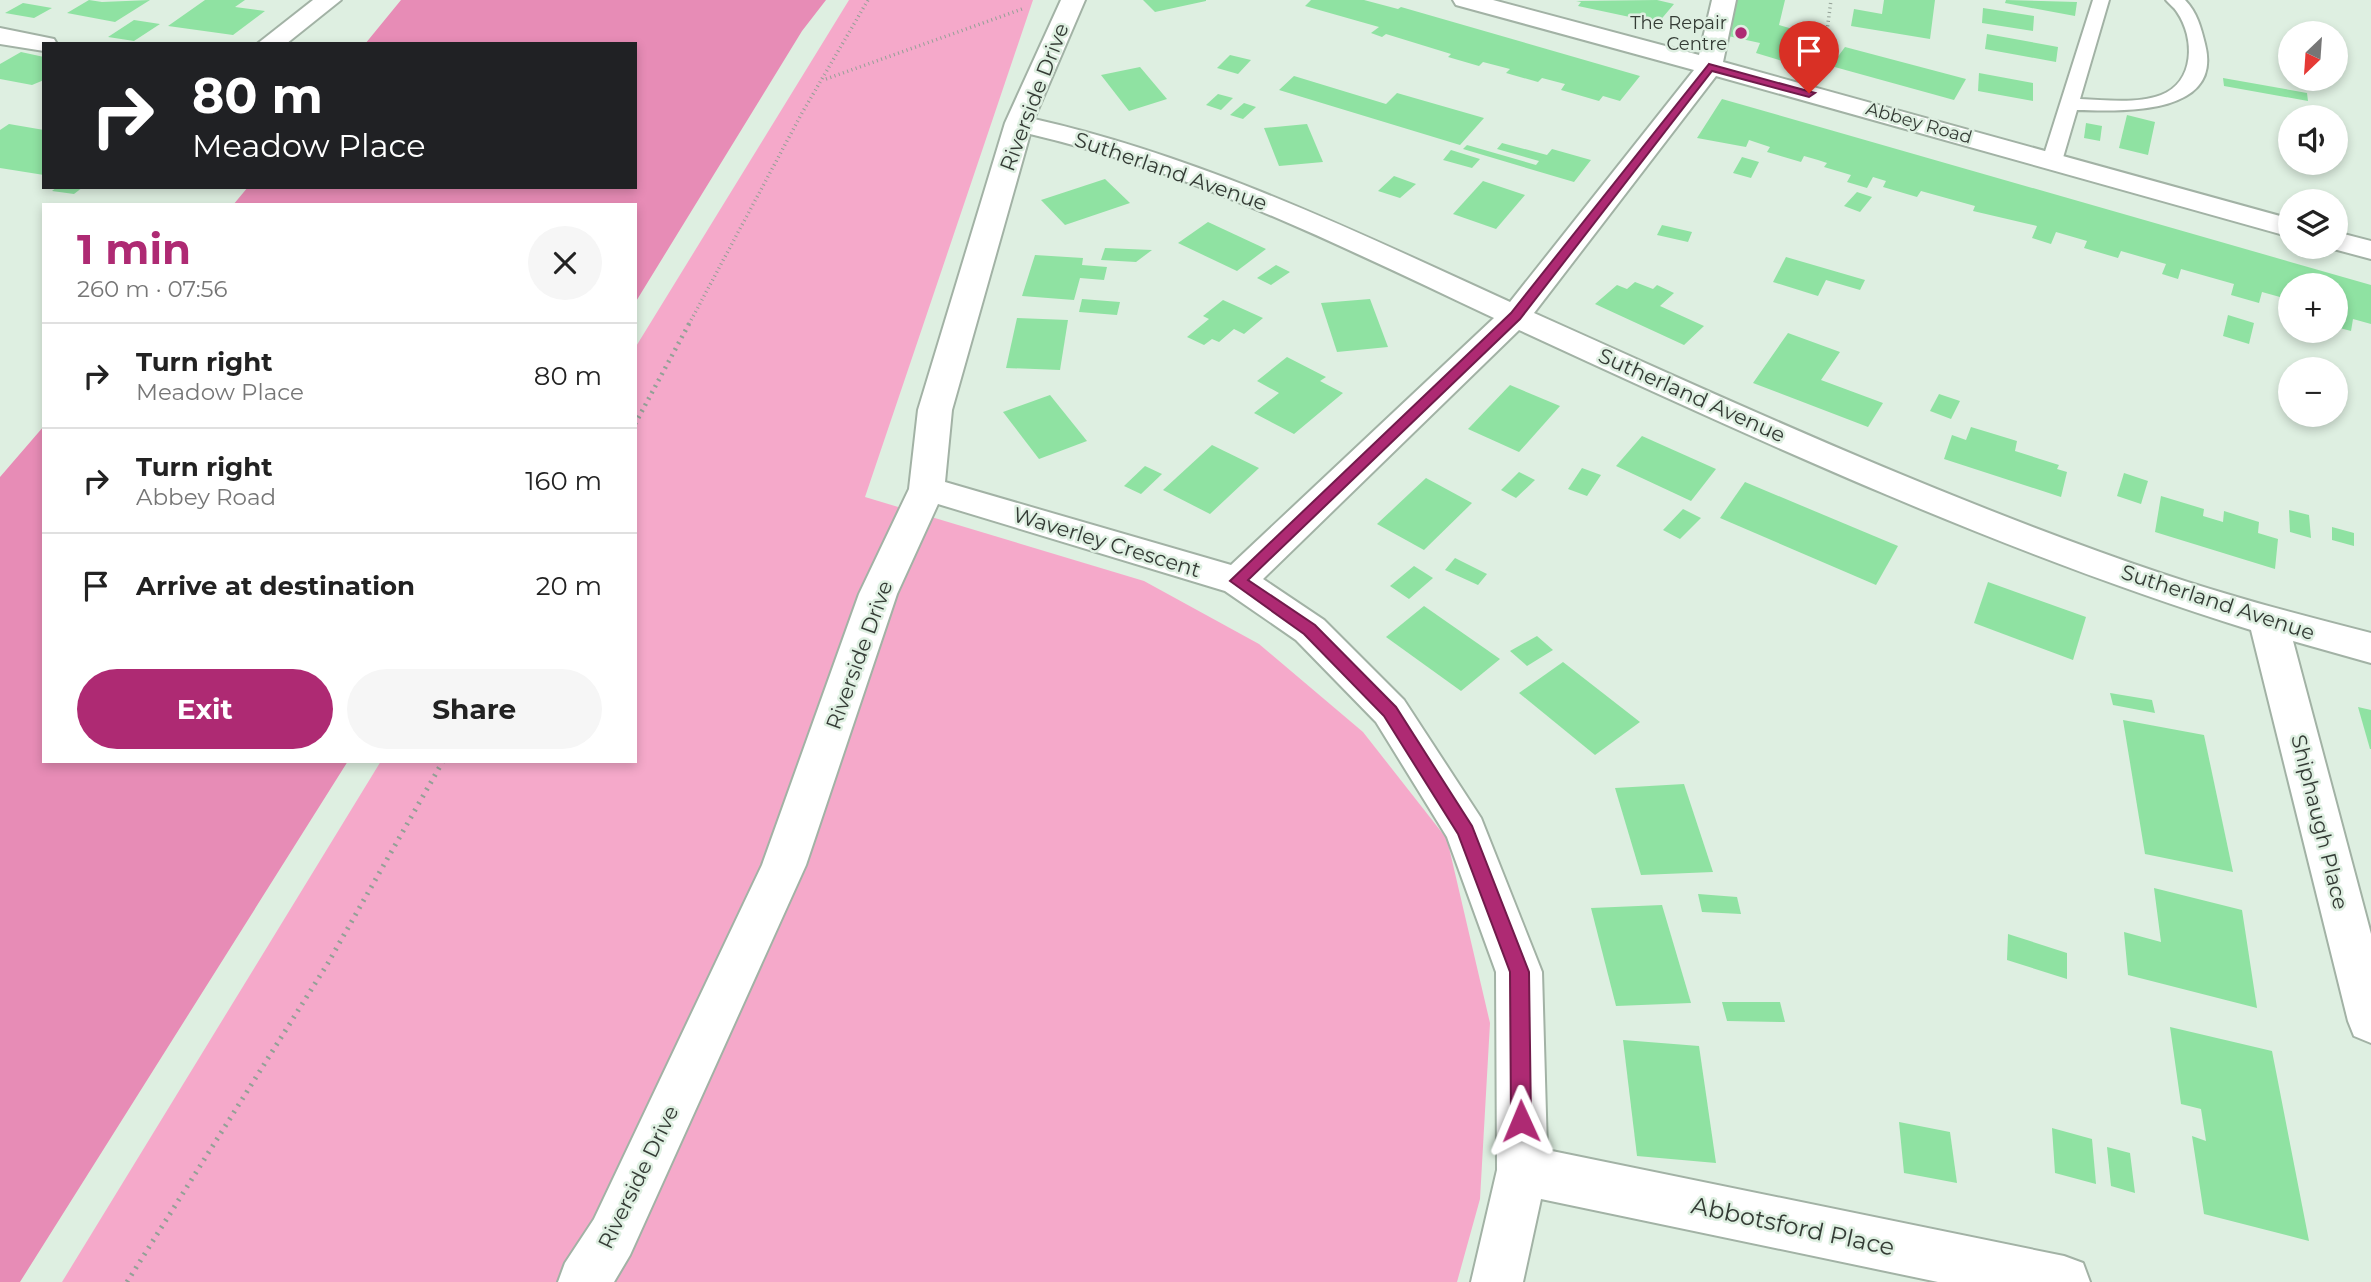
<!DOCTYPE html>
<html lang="en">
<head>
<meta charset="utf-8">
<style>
  body { margin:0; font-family:Montserrat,sans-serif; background:#f6f6f6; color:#222; height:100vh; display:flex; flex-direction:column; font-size:26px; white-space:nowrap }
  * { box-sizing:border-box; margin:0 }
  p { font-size:23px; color:#767676 }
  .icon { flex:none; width:38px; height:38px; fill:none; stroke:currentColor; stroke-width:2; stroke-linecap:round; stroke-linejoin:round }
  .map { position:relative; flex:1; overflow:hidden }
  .side { position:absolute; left:42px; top:203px; width:595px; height:560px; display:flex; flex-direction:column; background:#fff; border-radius:0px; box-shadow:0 4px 10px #0003 }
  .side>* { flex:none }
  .top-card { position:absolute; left:42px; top:42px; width:595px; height:147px; border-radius:0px; box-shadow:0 4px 10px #0003; background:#202124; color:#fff; overflow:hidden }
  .needle { width:46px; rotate:205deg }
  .fabs { position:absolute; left:2278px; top:21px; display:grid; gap:14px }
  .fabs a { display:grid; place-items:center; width:70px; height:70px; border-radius:50%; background:#fff; box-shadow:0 4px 10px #0003; font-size:35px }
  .pin { position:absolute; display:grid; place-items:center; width:60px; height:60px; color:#fff; margin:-72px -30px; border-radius:50% 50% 50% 0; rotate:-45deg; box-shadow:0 0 7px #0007 }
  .pin .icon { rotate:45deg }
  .me { position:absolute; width:77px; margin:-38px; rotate:359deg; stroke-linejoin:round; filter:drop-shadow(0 0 5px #0008) }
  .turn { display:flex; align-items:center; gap:24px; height:147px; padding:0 35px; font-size:32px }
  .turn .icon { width:91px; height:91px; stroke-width:2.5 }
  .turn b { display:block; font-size:49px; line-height:60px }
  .round { display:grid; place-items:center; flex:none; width:74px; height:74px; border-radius:37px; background:#f6f6f6 }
  .head { display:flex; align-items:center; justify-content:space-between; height:119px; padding:0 35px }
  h1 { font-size:42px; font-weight:700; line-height:52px; color:#ae2a73 }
  .button { display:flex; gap:14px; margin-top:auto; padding:14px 35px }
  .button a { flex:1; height:80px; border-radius:42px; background:#ae2a73; color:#fff; font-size:28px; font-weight:700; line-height:80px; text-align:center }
  .button a+a { background:#f6f6f6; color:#222 }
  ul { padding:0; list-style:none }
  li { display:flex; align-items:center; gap:21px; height:105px; padding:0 35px; border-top:2px solid #e0e0e0 }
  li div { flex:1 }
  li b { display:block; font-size:26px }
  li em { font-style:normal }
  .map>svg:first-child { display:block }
</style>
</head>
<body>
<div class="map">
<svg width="2371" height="1282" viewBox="0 0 2371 1282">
  <rect width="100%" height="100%" fill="#deefe1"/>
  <path fill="#f5a9ca" d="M849,0H1033L865,497L1144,581L1259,644L1363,732L1447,839L1490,1023L1480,1199L1457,1282H62L381,761H635V348Z"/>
  <g fill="#e78cb6">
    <path d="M401,0H826L802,31L635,303V205H233L248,187H635V44H365Z"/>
    <path d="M44,426V761H348L20,1282H0V477Z"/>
  </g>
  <g fill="#8fe2a2">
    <path d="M89,0L102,2L150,0L115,22L67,13Z"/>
    <path d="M205,0H245L235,7L265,11L233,35L168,26Z"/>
    <path d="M1143,0H1206V1L1155,12Z"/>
    <path d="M1311,0H1364L1398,9L1401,7L1640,76L1620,101L1603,96L1599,101L1561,90L1565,84L1542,78L1538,82L1506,73L1510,69L1483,62L1479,66L1448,57L1451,54L1386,34L1382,37L1371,33L1379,27L1305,6Z"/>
    <path d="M1657,0L1674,4L1658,23L1578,6L1581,2L1576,1Z"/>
    <path d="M1736,0H1785L1779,25L1813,35L1789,63L1756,53L1760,43L1728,36Z"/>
    <path d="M1884,0H1935L1930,39L1851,26L1854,9L1882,14Z"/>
    <path d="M2006,0L2077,2L2075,16L2005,3Z"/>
    <path d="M23,3L52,8L34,18L5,13Z"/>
    <path d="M1983,8L2034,16L2033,31L1982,23Z"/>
    <path d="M134,20L160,24L134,41L108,37Z"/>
    <path d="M1987,34L2058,47L2056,62L1985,49Z"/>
    <path d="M1845,47L1966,79L1954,100L1831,66Z"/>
    <path d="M21,52L44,57V80L32,85L0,79V64Z"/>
    <path d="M1230,55L1251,60L1238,74L1217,68Z"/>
    <path d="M1140,67L1167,99L1129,111L1101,75Z"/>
    <path d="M1979,73L2033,83V101L1978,91Z"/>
    <path d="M1294,76L1386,104L1397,93L1484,118L1460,145L1279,90Z"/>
    <path d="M2223,78L2307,93L2308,101L2224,86Z"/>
    <path d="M1218,94L1233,98L1221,110L1206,105Z"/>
    <path d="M1722,99L2371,285V324L2353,319L2351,331L2336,327V285H2291V300L2262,292L2259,303L2231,295L2234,284L2181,269L2178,279L2162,274L2166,264L2121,251L2118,258L2084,248L2087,241L2056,232L2051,244L2032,238L2037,226L1973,211L1975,206L1921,191L1917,197L1883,187L1886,181L1873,177L1867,188L1847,182L1851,175L1824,167L1827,163L1818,160L1804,156L1801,162L1767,152L1770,147L1749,140L1746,147L1697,138Z"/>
    <path d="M1244,103L1256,107L1243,119L1230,115Z"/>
    <path d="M2127,115L2155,122L2148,155L2119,148Z"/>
    <path d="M2086,123L2102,126L2100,141L2084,138Z"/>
    <path d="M9,124L44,130V175L0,168V130Z"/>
    <path d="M1307,124L1323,162L1279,166L1264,128Z"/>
    <path d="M1502,143L1547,155L1552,149L1591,160L1574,182L1463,149L1467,145L1536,165L1539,161L1497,149Z"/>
    <path d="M1451,150L1480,159L1472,168L1443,160Z"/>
    <path d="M1742,157L1759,162L1751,178L1733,173Z"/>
    <path d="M1394,176L1416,184L1400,198L1378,191Z"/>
    <path d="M1105,179L1130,203L1065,225L1041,200Z"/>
    <path d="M1483,181L1525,195L1496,229L1453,214Z"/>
    <path d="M57,187H83L74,194L52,191Z"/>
    <path d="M1857,192L1872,197L1860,212L1844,206Z"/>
    <path d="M1208,222L1266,249L1237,271L1178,243Z"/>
    <path d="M1662,225L1692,232L1688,242L1657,235Z"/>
    <path d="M1105,248L1152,250L1136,262L1101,260Z"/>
    <path d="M1035,255L1083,258L1082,265L1107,267L1104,280L1080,278L1074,300L1022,296Z"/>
    <path d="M1786,257L1865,280L1860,290L1826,280L1818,296L1773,282Z"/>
    <path d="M1276,265L1290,272L1271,285L1257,278Z"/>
    <path d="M1635,282L1653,289L1657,285L1674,293L1660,306L1704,326L1684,345L1595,304L1617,285L1627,289Z"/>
    <path d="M1082,299L1120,302L1117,315L1079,312Z"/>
    <path d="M1370,299L1388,347L1337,352L1321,303Z"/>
    <path d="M1223,300L1263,318L1244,334L1234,329L1219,342L1212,339L1204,345L1187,337L1209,319L1203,316Z"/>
    <path d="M2228,315L2254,323L2249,344L2223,336Z"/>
    <path d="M1017,318L1068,320L1060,370L1006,368Z"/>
    <path d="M1788,333L1840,352L1821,380L1883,403L1868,427L1753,383Z"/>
    <path d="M1287,357L1326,377L1320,381L1343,393L1294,434L1254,413L1279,393L1257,381Z"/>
    <path d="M1510,385L1560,406L1519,452L1468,429Z"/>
    <path d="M1939,394L1960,401L1951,419L1930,411Z"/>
    <path d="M1050,395L1087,441L1039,459L1003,412Z"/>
    <path d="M1971,427L2017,441L2015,451L2059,465L2057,469L2067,472L2061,497L1944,459L1952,435L1966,440Z"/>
    <path d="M1642,436L1716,469L1691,501L1616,466Z"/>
    <path d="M1212,445L1259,468L1210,514L1163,490Z"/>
    <path d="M1145,466L1162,474L1141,494L1124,486Z"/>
    <path d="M1582,468L1601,475L1587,496L1568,489Z"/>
    <path d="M1519,472L1535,480L1516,498L1501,490Z"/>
    <path d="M2124,473L2148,481L2141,504L2117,496Z"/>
    <path d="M1426,478L1472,503L1424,550L1377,524Z"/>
    <path d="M1745,482L1898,546L1876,585L1720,518Z"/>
    <path d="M2161,496L2204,509L2203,516L2223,522L2224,511L2259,522L2258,533L2278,539L2275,569L2155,532Z"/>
    <path d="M1683,509L1701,518L1680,539L1663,530Z"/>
    <path d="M2289,510L2309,515L2311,538L2290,532Z"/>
    <path d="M2332,527L2354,533V546L2332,540Z"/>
    <path d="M1455,558L1487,574L1478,585L1445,570Z"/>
    <path d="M1414,566L1433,578L1409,599L1390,586Z"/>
    <path d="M1988,582L2086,617L2073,660L1974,623Z"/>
    <path d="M1424,606L1500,659L1461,691L1386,637Z"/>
    <path d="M1537,636L1553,650L1527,666L1510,651Z"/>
    <path d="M1563,662L1640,722L1595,755L1519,693Z"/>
    <path d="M2110,693L2152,700L2155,713L2113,705Z"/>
    <path d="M2358,707L2371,710V749H2370Z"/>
    <path d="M2123,720L2204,735L2233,872L2145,854Z"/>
    <path d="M1684,784L1713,872L1641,875L1615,788Z"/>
    <path d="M2154,888L2242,910L2257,1008L2128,975L2124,932L2161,942Z"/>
    <path d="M1698,894L1737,897L1741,914L1702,912Z"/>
    <path d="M1662,905L1691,1003L1616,1006L1591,908Z"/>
    <path d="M2008,934L2067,953V979L2007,960Z"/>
    <path d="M1722,1002H1780L1785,1022L1727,1021Z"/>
    <path d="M2170,1027L2272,1051L2309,1241L2204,1214L2192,1136L2206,1141L2201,1109L2181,1104Z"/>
    <path d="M1623,1040L1699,1046L1716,1163L1637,1156Z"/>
    <path d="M1899,1122L1950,1132L1957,1183L1904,1173Z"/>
    <path d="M2052,1128L2092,1139L2096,1184L2055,1173Z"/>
    <path d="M2107,1147L2130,1153L2135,1193L2111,1186Z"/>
  </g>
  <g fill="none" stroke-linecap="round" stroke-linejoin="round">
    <defs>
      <path id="lane" d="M2093,0H2109L2080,99C2105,100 2138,104 2161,95C2195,82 2195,38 2177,12C2174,7 2169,4 2166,0H2185C2197,12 2201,28 2205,44C2224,117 2119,111 2077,110L2062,161L2052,167L2045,165L2042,161Z"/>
      <g id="street">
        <path d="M313,0H341L286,44H257Z"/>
        <path d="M1061,0H1085L1034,119C1202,157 1355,231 1510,302L1694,70L1456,5L1453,0H1493L1699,55L1712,0H1736L1723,62L2291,219V237L1716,76L1534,313C1741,406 1948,501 2163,574C2231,597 2301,615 2371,633V663L2293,641L2371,934V1043L2354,1036L2348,1021L2251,630C1998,551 1759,441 1519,330L1263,579L1324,620L1404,700L1481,818L1542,972L1547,1150L2064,1256L2083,1263L2090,1282H1938L1541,1199L1523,1282H1471L1497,1170L1496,972L1447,837L1376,722L1296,640L1225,591L938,504L897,594L806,865L630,1255L614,1282H558L565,1263L594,1219L762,865L859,594L909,489L918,410L1005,123ZM1030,134C1193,172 1343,247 1494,318L1231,565L945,482L952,410Z"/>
        <path d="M0,28L54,39L57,44H44V51L0,44Z"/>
        <path d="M2336,232L2371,241V259L2326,247H2336Z"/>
      </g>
    </defs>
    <use href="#lane" stroke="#a2b2a5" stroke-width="4"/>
    <use href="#street" stroke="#a2b2a5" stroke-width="4"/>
    <g stroke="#93a096" stroke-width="3.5" stroke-dasharray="1 3.5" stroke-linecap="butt">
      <path d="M1823,62L1831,0"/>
      <path d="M826,79L1025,8"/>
      <path d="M689,324L802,113L868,0"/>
    </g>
    <path stroke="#93a096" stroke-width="4.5" stroke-dasharray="2 5" stroke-linecap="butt" d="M635,424L690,322"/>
    <path stroke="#93a096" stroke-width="5" stroke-dasharray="2 6" stroke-linecap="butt" d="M127,1282L328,963L443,761"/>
    <use href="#lane" fill="#fff" fill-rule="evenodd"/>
    <use href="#street" fill="#fff" fill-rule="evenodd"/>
  </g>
  <path fill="#ae2a73" stroke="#711b4b" stroke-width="2" d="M1709,64L1815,93L1809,97L1712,71L1520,319L1248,580L1315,625L1396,707L1472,826L1529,972L1531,1121L1528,1127L1521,1130L1514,1127L1511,1121L1510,972L1458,834L1384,716L1304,634L1230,581L1511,313Z"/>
  <circle fill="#ae2a73" stroke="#deefe1" stroke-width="2.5" cx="1741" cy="33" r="7"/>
  <g text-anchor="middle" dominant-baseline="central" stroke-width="5" stroke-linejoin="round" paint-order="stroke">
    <g font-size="18" fill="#343b35" stroke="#deefe1" text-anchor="end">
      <text x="1727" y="23">The Repair<tspan x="1727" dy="21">Centre</tspan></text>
    </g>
    <g font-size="18" fill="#343b35" stroke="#deefe1">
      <text transform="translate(1919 123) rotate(16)">Abbey Road</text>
    </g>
    <g font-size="21" fill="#343b35" stroke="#deefe1">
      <text transform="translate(1034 97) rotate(-69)">Riverside Drive</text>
      <text transform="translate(1171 171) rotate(19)">Sutherland Avenue</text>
      <text transform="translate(1692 395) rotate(24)">Sutherland Avenue</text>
      <text transform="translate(1107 542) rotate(17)">Waverley Crescent</text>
      <text transform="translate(2218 602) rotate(18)">Sutherland Avenue</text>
      <text transform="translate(859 655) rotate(-70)">Riverside Drive</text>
      <text transform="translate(2320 822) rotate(76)">Shiphaugh Place</text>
      <text transform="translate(638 1177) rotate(-64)">Riverside Drive</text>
    </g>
    <g font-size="24" fill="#343b35" stroke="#deefe1">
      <text transform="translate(1793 1226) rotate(12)">Abbotsford Place</text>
    </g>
  </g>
</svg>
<div class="fabs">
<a><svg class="needle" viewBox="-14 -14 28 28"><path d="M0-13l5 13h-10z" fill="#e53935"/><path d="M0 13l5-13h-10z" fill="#767676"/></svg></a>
<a><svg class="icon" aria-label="sound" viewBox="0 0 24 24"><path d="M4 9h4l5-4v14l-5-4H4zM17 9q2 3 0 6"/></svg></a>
<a><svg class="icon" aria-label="layers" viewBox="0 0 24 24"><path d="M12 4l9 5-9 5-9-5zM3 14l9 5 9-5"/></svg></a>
<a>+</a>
<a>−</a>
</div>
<div class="pin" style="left:1809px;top:93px;background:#d93025"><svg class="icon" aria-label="arrive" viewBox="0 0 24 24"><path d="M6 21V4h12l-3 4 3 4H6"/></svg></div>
<svg class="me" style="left:1521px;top:1121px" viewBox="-20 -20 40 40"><path d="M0-17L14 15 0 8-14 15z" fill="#ae2a73" stroke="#fff" stroke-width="4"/></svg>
<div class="top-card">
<div class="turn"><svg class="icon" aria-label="right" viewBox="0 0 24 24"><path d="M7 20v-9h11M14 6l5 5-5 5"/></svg><div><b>80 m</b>Meadow Place</div></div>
</div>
<section class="side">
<div class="head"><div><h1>1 min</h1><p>260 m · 07:56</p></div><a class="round"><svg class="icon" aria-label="close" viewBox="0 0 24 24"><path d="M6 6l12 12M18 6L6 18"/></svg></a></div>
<ul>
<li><svg class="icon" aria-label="right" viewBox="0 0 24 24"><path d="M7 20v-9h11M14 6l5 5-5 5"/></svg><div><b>Turn right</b><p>Meadow Place</p></div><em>80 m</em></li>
<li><svg class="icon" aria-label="right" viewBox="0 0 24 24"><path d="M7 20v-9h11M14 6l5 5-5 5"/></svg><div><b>Turn right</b><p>Abbey Road</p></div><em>160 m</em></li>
<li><svg class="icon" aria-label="arrive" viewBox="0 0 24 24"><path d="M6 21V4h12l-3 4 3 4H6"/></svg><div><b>Arrive at destination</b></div><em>20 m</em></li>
</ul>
<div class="button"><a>Exit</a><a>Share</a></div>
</section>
</div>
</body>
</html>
